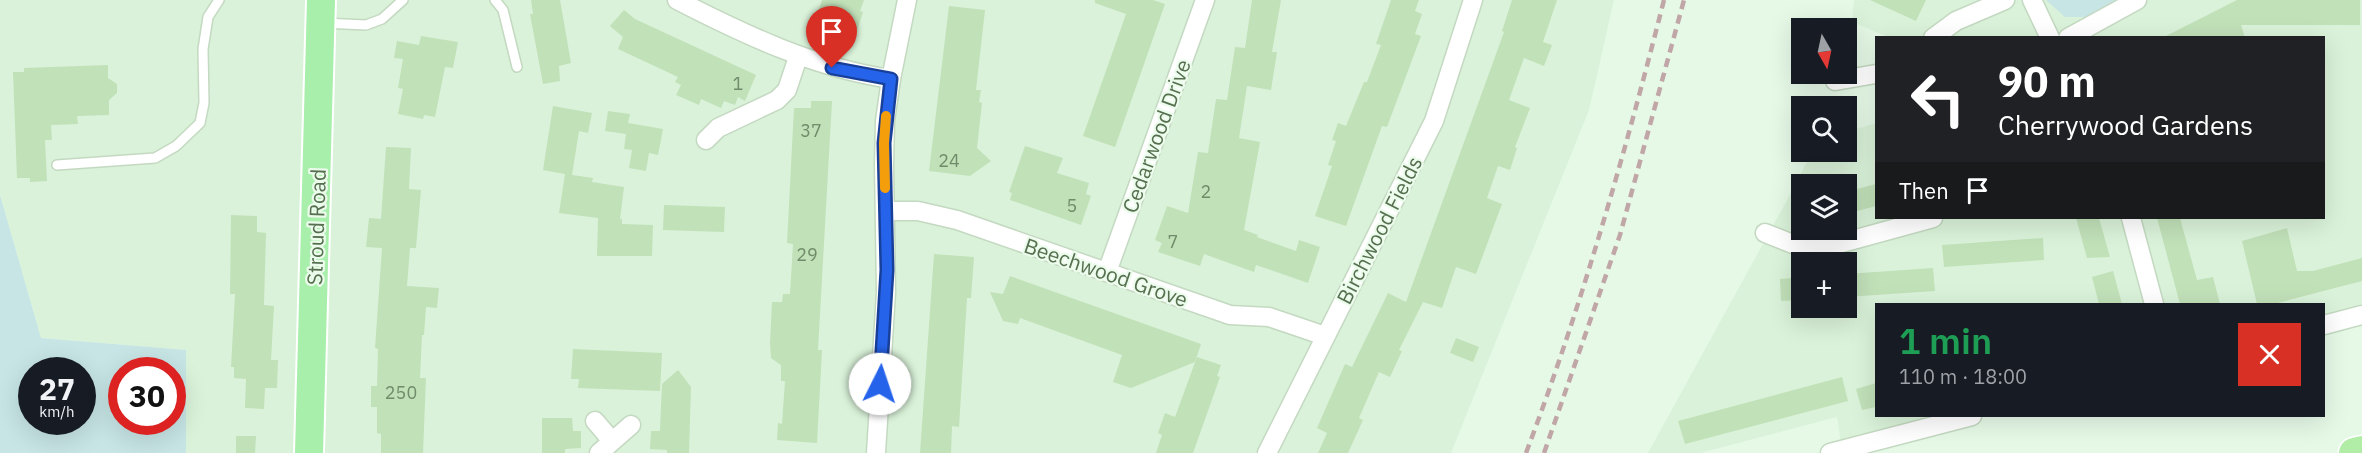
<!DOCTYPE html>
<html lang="en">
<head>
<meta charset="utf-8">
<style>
  body { margin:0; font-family:"IBM Plex Sans",sans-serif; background:#242831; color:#f1f3f6; height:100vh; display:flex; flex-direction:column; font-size:22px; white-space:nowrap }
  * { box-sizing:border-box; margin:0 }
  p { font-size:20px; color:#9ea1a6 }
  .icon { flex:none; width:33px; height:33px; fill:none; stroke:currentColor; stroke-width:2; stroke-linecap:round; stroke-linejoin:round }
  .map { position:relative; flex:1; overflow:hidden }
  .sheet { position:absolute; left:1875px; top:303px; width:450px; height:114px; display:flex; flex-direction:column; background:#171b24; border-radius:0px; box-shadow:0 6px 24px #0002 }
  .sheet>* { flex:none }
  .guide { position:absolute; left:1875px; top:36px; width:450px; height:183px; border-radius:0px; box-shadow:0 6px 24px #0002; background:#202124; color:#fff; overflow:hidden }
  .needle { width:39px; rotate:171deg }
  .controls { position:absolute; left:1791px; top:18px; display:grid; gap:12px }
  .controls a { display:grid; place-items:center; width:66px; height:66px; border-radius:0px; background:#171b24; box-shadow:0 6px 24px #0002; font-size:30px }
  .speed { position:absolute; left:18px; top:357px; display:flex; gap:12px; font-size:30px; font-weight:700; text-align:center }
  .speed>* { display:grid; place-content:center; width:78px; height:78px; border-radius:50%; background:#171b24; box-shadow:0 6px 24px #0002; line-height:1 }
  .speed small { font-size:15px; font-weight:400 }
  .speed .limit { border:9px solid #d22; background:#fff; color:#111 }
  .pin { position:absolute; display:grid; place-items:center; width:51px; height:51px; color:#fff; margin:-62px -26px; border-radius:50% 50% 50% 0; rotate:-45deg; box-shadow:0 0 6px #0007 }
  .pin .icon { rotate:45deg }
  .me { position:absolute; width:66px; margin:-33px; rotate:4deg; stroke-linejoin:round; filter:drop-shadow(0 0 4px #0008) }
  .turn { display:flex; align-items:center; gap:21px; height:126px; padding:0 24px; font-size:27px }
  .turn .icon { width:78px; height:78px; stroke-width:2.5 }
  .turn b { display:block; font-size:42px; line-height:51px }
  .then { display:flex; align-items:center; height:57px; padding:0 24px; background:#0003; gap:12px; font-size:22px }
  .round { display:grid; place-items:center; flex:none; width:63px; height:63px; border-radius:0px; background:#242831 }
  .head { display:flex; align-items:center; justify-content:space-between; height:102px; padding:0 24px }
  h1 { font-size:36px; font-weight:600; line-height:45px; color:#1e9e55 }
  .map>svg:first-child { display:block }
</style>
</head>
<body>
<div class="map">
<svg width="2362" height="453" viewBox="0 0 2362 453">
  <rect width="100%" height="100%" fill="#e6f9e7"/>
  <g fill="#daf2d9" fill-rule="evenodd">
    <path d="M0,0H1614L1589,110L1451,453H186V350L41,338L0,195Z"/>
    <path d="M1854,0H2362V304L2324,314V304H1876V416H1943L1841,443L1837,417L1700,453H1648L1792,191L1812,152H1846L1847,132L1876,123V218H2324V38L1888,37L1852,22ZM1802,184H1846V230H1802ZM1802,262H1846V308H1802Z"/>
  </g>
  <g fill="#c7e5e5" fill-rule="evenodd">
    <path d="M2046,0H2120L2089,17H2065Z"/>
    <path d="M0,195L41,338L186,350V453H0ZM32,370H82V422H32ZM122,370H172V422H122Z"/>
  </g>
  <g fill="#c1e1b9">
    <path d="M531,0H560L571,63L559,66L560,81L543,84L530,14H533Z"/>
    <path d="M822,0H864L860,11L863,12L857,31L816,18Z"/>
    <path d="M1095,0H1153L1165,4L1115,147L1083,136L1126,14L1095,3Z"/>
    <path d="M1252,0H1281L1272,52H1277L1271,90L1247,86L1239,138L1260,142L1244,230L1258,235L1257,237L1296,251L1299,240L1320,247L1308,283L1256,265L1254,272L1204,254L1200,266L1158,252L1162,243L1155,240L1167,206L1188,213L1198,152L1208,153L1216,99L1227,100L1235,47L1245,48Z"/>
    <path d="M1391,0H1419L1415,11L1422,14L1415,34L1421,36L1387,127L1382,126L1346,226L1315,216L1332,166L1328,165L1336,141L1332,140L1338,123L1346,126L1364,82H1367L1381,45L1376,44Z"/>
    <path d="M1512,0H1557L1543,42L1552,45L1544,66L1524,58L1509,100L1530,108L1515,147L1517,148L1510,170L1498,166L1487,198L1502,204L1476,274L1456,267L1442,308L1423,302L1399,350L1402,351L1390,377L1379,372L1359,418L1363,420L1348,453H1318L1327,433L1317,428L1345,364L1352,367L1388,293L1406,302L1504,32L1502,31Z"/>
    <path d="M1870,0H1926L1916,21Z"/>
    <path d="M2237,0H2360V25H2241L2245,38H2162Z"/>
    <path d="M949,6L985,10L976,90H981L979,102L982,103L977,148L991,161L970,176L929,171Z"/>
    <path d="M624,10L635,19L756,75L745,101L738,97L735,105L724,101L721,108L701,99L699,105L676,95L681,85L675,82L678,77L618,49L623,37L610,26Z"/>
    <path d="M421,36L458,42L453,68L445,67L435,117L424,115L423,119L398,114L403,89L398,88L403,59L394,58L397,41L419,45Z"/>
    <path d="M108,65V78L117,84V93L109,100V115L77,116L78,124L51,125L52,140H45L47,181L30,182V178H17L13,72H24V68Z"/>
    <path d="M811,101H832L818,350H822L817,443L777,440L778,423L782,424L785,381H781V365L771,358L770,343L772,302H782L783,294H790L793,244L787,243L794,108H811Z"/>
    <path d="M553,106L592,113L588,133L579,131L572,175L593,178L592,182L624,187L620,219H622V224L653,225L652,256H597L598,218L559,213L565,174L570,175L543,170Z"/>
    <path d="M608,111L630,114L628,123L663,129L658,155L649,153L646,171L629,168L632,150L624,149L626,134L605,131Z"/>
    <path d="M1025,146L1063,158L1057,173L1089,183L1086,194L1091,196L1081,225L1010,200L1012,193L1009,192Z"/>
    <path d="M386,147L411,148L409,189L421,190L416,248H410L407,286L439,288L437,308L426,307L424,335H422L420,378H426L423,453H381V434L377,433V407H371V386H377L378,349L375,348L382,248L366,247L369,218L381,219Z"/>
    <path d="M1876,184V206L1846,214V192Z"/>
    <path d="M664,205L725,207L724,232L663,230Z"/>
    <path d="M231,215L257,216V232L266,233L264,305L274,306L271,360H278L277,388H265L264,409L245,408L246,379L234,378V367H231L235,294H230Z"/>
    <path d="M2076,218H2099L2110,257L2087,258Z"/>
    <path d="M2157,218H2180L2197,280L2213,277L2220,304H2180Z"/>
    <path d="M2287,228L2297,271H2313L2362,258V281L2274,304H2257L2242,241Z"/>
    <path d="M2043,238L2044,260L1944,267L1942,245Z"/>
    <path d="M934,254L974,257L971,298H967L959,427L952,426L951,453H920Z"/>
    <path d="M1933,268L1935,291L1846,297V274Z"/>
    <path d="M2113,271L2122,304H2099L2092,277Z"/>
    <path d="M1010,276L1201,344L1195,362L1131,388L1113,382L1122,355L1020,318L1018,324L1003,321L990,292L1003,294Z"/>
    <path d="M1802,277V300L1781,301L1780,279Z"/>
    <path d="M1456,338L1479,347L1473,362L1450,353Z"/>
    <path d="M573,349L662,353L660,391L578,388L579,379H571Z"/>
    <path d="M1197,357L1221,365L1217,376L1220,377L1193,453H1156L1162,435L1158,433L1165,413L1175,417Z"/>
    <path d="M678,370L691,387L689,453H667V450L650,449L651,431H660L662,384Z"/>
    <path d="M1842,377L1848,401L1685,444L1678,421Z"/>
    <path d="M1876,383V407L1862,410L1856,389Z"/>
    <path d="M542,418H572L573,431H581V448L565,449V453H542Z"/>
    <path d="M236,436H256L255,453H236Z"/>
  </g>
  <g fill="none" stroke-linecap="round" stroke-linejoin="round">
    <defs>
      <g id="service">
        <path d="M495,0L503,10L517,67"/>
        <path d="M323,23L366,25L382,19L403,0"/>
        <path d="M57,165L155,158L176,146L200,123L204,103L203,49L208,17L219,0"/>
      </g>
      <g id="minor">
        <path d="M677,0C745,35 815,68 891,79"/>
        <path d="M2032,0L2050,38"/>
        <path d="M1933,38L1956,21L2005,0"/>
        <path d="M2068,38L2137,0"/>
        <path d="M1835,81L1876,74"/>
        <path d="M706,140L718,128L777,100L787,90L798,57"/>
        <path d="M886,211H918L957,220L1230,315L1269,317L1325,336"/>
        <path d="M2131,218L2154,304"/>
        <path d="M1765,233L1803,248L1820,249L1933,218"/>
        <path d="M1107,272L1205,0"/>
        <path d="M2324,325L2362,315"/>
        <path d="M595,421L612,441"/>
        <path d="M599,453L631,425"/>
        <path d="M876,453L886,292L884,165L885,121L891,79L907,0"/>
        <path d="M1267,453L1434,121L1473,0"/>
        <path d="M1830,453L1972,416"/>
      </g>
      <path id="primary" d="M309,453L321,0"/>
      <path id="trunk" d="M2354,453L2362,451"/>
    </defs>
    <use href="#service" stroke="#c4d9c1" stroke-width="12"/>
    <use href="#minor" stroke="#c4d9c1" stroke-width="21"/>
    <use href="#primary" stroke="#fff" stroke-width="32"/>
    <use href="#trunk" stroke="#fff" stroke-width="33"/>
    <use href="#service" stroke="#fff" stroke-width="9"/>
    <use href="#minor" stroke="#fff" stroke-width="18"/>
    <use href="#primary" stroke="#a7efaa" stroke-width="28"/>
    <use href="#trunk" stroke="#b2eda8" stroke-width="30"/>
    <g stroke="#c1a6a8" stroke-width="4.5" stroke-dasharray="9 6" stroke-linecap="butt">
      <path d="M1526,453C1582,305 1625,153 1664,0"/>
      <path d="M1544,453L1620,235L1684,0"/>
    </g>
  </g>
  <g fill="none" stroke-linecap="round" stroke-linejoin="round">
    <defs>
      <path id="route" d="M832,68L891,79L884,143L887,270L880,384"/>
    </defs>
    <use href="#route" stroke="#184099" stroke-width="15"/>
    <use href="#route" stroke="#2563eb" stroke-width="10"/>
    <path stroke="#f59e0b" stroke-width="10" d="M885,188L884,143L886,116"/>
  </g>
  <g text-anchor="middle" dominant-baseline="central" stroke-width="4.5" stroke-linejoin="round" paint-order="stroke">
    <g font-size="18" fill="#718c6a">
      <text x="738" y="83">1</text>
      <text x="811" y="130">37</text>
      <text x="949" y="160">24</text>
      <text x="1206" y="191">2</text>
      <text x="1072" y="205">5</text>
      <text x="1173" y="241">7</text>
      <text x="807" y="254">29</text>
      <text x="401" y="392">250</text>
    </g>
    <g font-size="21" fill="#566f4f" stroke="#ecfcec">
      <text transform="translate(1156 136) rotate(-70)">Cedarwood Drive</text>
      <text transform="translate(316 227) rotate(-88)">Stroud Road</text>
      <text transform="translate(1379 230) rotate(-63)">Birchwood Fields</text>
      <text transform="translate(1106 272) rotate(19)">Beechwood Grove</text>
    </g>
  </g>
</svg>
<div class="controls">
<a><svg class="needle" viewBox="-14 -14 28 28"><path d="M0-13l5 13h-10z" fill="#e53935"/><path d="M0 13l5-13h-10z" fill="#9ea1a6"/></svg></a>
<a><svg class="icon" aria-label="search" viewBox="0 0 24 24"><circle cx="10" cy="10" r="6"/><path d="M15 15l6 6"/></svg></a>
<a><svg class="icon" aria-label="layers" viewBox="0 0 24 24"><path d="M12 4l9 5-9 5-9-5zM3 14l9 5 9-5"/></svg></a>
<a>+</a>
</div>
<div class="speed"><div>27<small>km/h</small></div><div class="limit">30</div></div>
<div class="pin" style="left:832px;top:68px;background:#d93025"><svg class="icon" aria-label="arrive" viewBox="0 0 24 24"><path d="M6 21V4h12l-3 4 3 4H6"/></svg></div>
<svg class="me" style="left:880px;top:384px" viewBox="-20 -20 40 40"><circle r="19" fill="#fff"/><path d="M0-13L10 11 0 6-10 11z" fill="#2563eb"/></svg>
<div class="guide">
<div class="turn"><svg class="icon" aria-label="left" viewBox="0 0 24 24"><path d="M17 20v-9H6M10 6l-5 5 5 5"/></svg><div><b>90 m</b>Cherrywood Gardens</div></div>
<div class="then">Then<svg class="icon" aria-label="arrive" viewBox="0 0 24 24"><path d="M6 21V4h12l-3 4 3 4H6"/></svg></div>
</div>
<section class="sheet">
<div class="head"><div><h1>1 min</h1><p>110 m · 18:00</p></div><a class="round" style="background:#d93025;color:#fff"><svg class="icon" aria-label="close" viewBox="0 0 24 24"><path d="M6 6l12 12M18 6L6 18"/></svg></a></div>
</section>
</div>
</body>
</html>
